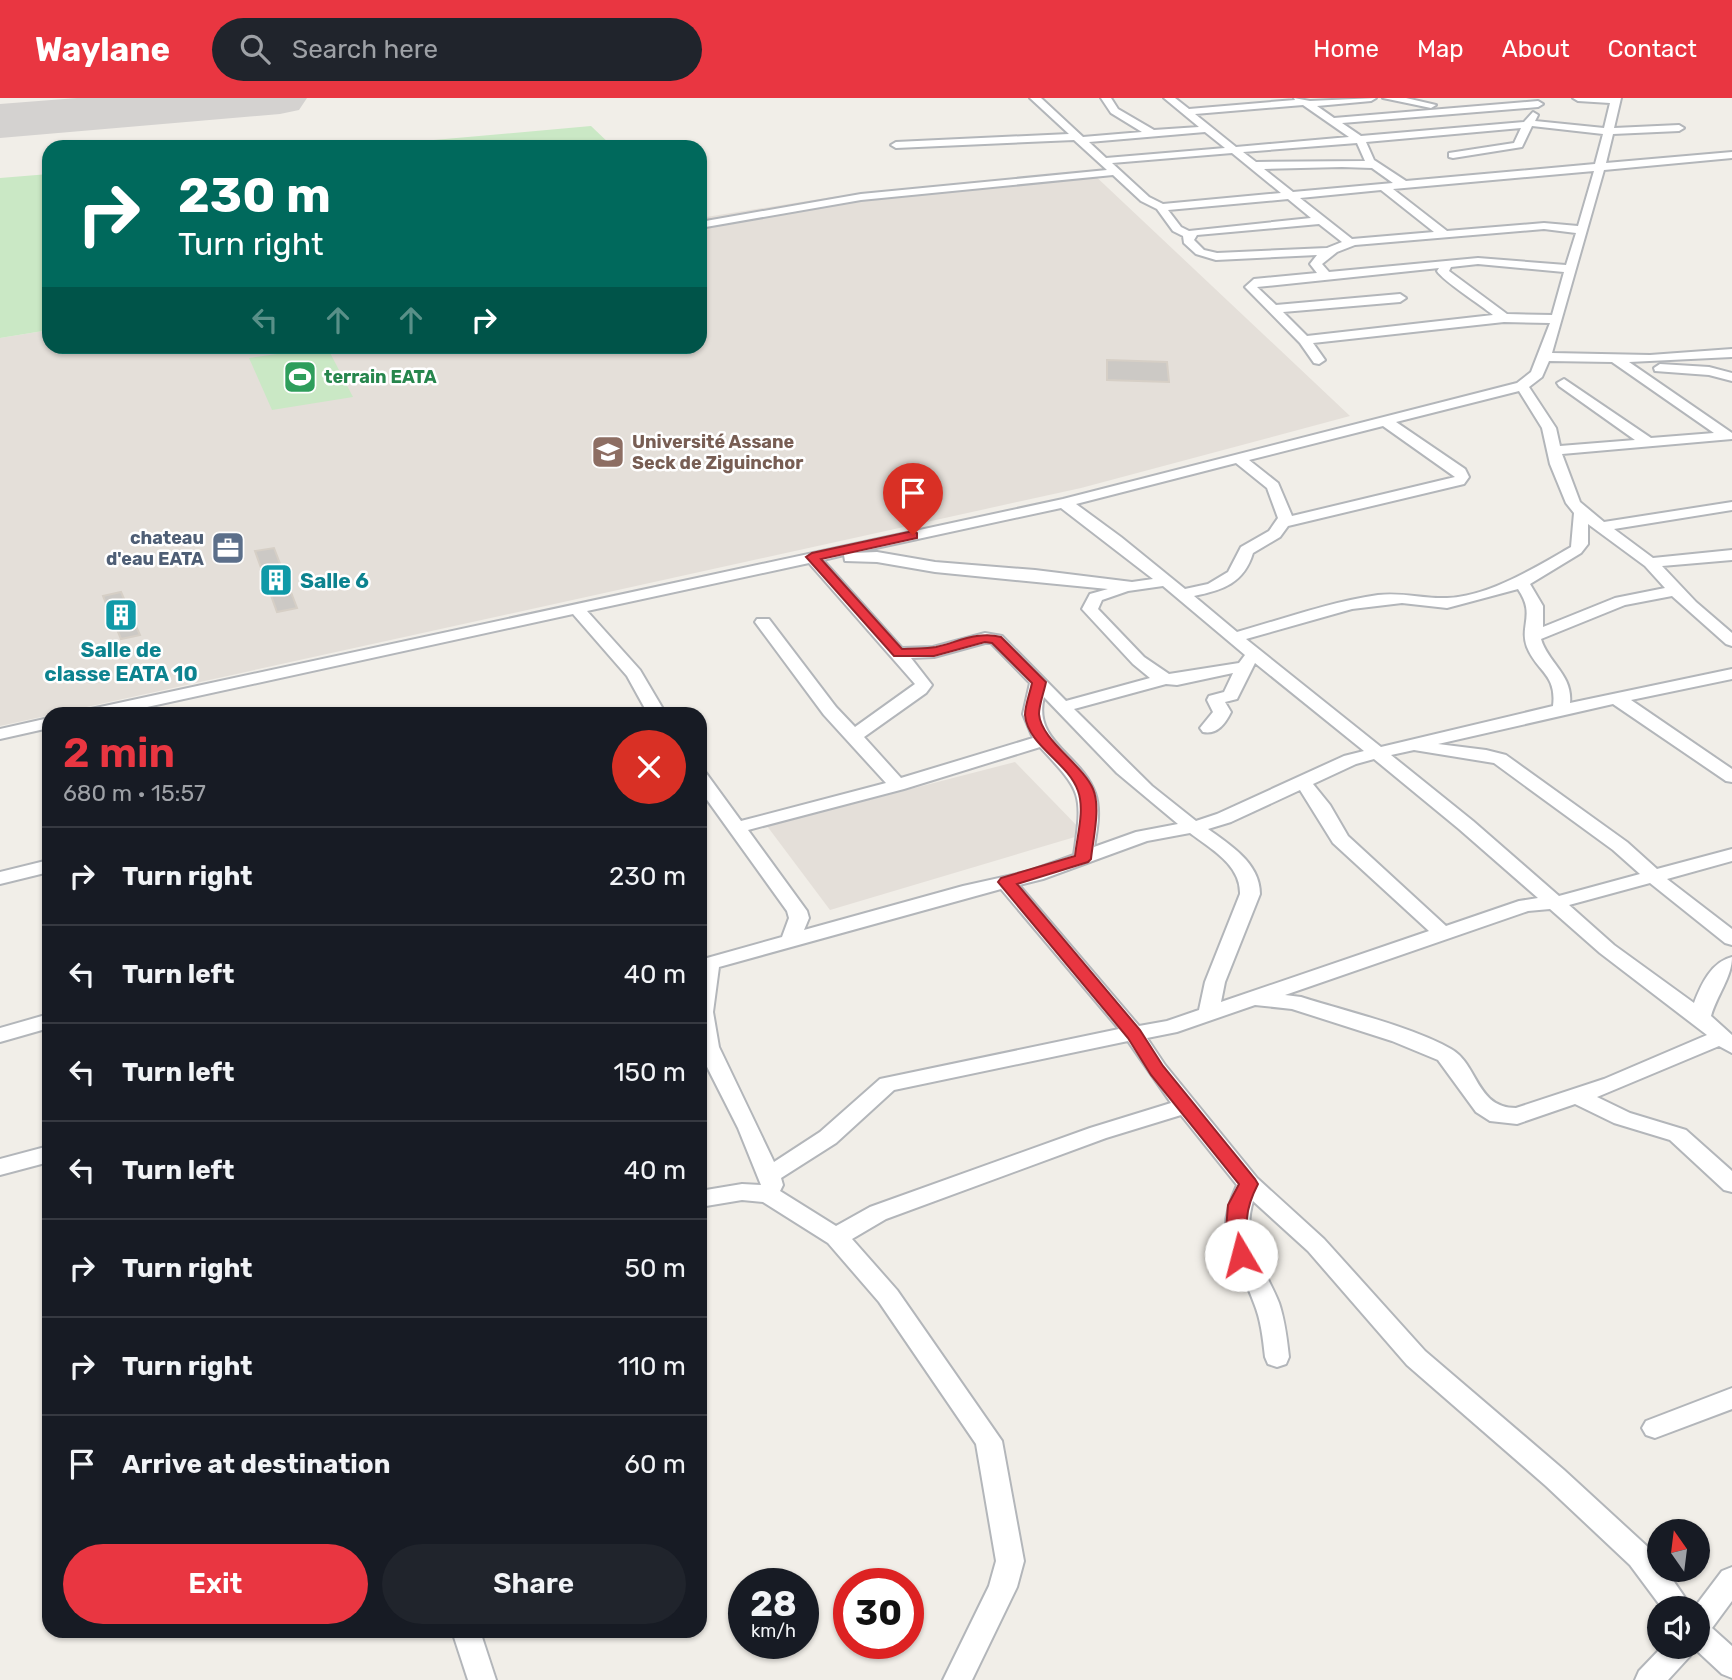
<!DOCTYPE html>
<html lang="en">
<head>
<meta charset="utf-8">
<style>
  body { margin:0; font-family:Rubik,sans-serif; background:#20242c; color:#f1f3f6; height:100vh; display:flex; flex-direction:column; font-size:26px; white-space:nowrap }
  * { box-sizing:border-box; margin:0 }
  p { font-size:23px; color:#9ea1a6 }
  .icon { flex:none; width:38px; height:38px; fill:none; stroke:currentColor; stroke-width:2; stroke-linecap:round; stroke-linejoin:round }
  .map { position:relative; flex:1; overflow:hidden }
  .panel { position:absolute; left:42px; top:609px; width:665px; height:931px; display:flex; flex-direction:column; background:#171b24; border-radius:21px; box-shadow:0 2px 5px #0004 }
  .panel>* { flex:none }
  .hud { position:absolute; left:42px; top:42px; width:665px; height:214px; border-radius:21px; box-shadow:0 2px 5px #0004; background:#00695c; color:#fff; overflow:hidden }
  .needle { width:46px; rotate:346deg }
  .controls { position:absolute; left:1647px; top:1421px; display:grid; gap:14px }
  .controls a { display:grid; place-items:center; width:63px; height:63px; border-radius:50%; background:#171b24; box-shadow:0 2px 5px #0004; font-size:35px }
  .speed { position:absolute; left:728px; top:1470px; display:flex; gap:14px; font-size:35px; font-weight:700; text-align:center }
  .speed>* { display:grid; place-content:center; width:91px; height:91px; border-radius:50%; background:#171b24; box-shadow:0 2px 5px #0004; line-height:1 }
  .speed small { font-size:18px; font-weight:400 }
  .speed .limit { border:10px solid #d22; background:#fff; color:#111 }
  .pin { position:absolute; display:grid; place-items:center; width:60px; height:60px; color:#fff; margin:-72px -30px; border-radius:50% 50% 50% 0; rotate:-45deg; box-shadow:0 0 7px #0007 }
  .pin .icon { rotate:45deg }
  .me { position:absolute; width:77px; margin:-38px; rotate:352deg; stroke-linejoin:round; filter:drop-shadow(0 0 5px #0008) }
  .turn { display:flex; align-items:center; gap:24px; height:147px; padding:0 21px; font-size:32px }
  .turn .icon { width:91px; height:91px; stroke-width:2.5 }
  .turn b { display:block; font-size:49px; line-height:60px }
  .lanes { display:flex; align-items:center; height:66px; padding:0 21px; background:#0003; justify-content:center; gap:35px; direction:ltr }
  .lanes .off { opacity:.35 }
  .round { display:grid; place-items:center; flex:none; width:74px; height:74px; border-radius:37px; background:#20242c }
  .head { display:flex; align-items:center; justify-content:space-between; height:119px; padding:0 21px }
  h1 { font-size:42px; font-weight:600; line-height:52px; color:#e93641 }
  .button { display:flex; gap:14px; margin-top:auto; padding:14px 21px }
  .button a { flex:1; height:80px; border-radius:42px; background:#e93641; color:#fff; font-size:28px; font-weight:600; line-height:80px; text-align:center }
  .button a+a { background:#20242c; color:#f1f3f6 }
  ul { padding:0; list-style:none }
  li { display:flex; align-items:center; gap:21px; height:98px; padding:0 21px; border-top:2px solid #363941 }
  li div { flex:1 }
  li b { display:block; font-size:26px }
  li em { font-style:normal }
  header { display:flex; align-items:center; gap:42px; box-sizing:border-box; height:98px; padding:0 35px; background:#e93641; color:#fff }
  header strong { font-size:33px }
  nav { display:flex; gap:38px; margin-inline-start:auto; font-size:24px }
  .search { width:490px; height:63px; background:#20242c; display:flex; align-items:center; gap:18px; box-sizing:border-box; padding:0 24px; border-radius:38px; color:#9ea1a6; font-size:26px }
  .map>svg:first-child { display:block }
</style>
</head>
<body>
<header>
<strong>Waylane</strong>
<div class="search"><svg class="icon" aria-label="search" viewBox="0 0 24 24"><circle cx="10" cy="10" r="6"/><path d="M15 15l6 6"/></svg>Search here</div>
<nav><a>Home</a><a>Map</a><a>About</a><a>Contact</a></nav>
</header>
<div class="map">
<svg width="1732" height="1582" viewBox="0 0 1732 1582">
  <rect width="100%" height="100%" fill="#f1eee8"/>
  <g fill="#e4dfd9">
    <path d="M1090,73L1350,318L1081,390L0,628V240L49,232V248H700V120L832,99Z"/>
    <path d="M1015,664L1085,736L830,812L767,728Z"/>
  </g>
  <g fill="#cae8c5">
    <path d="M591,28L613,49H355Z"/>
    <path d="M49,76V232L0,240V80Z"/>
    <path d="M327,249L353,299L272,312L249,260Z"/>
  </g>
  <g fill="none" stroke-linecap="round" stroke-linejoin="round">
    <path fill="#d4d2d0" fill-rule="evenodd" d="M77,0H307L299,12L280,16L0,40V6Z"/>
  </g>
  <g fill="#ccc9c5" stroke="#d6cfc6" stroke-width="2">
    <path d="M1107,262L1167,264L1169,284L1107,282Z"/>
    <path d="M274,450L297,510L277,514L255,453Z"/>
    <path d="M121,494L140,537L121,541L103,498Z"/>
  </g>
  <g fill="none" stroke-linecap="round" stroke-linejoin="round">
    <defs>
      <g id="minor">
        <path d="M1030,0H1041L1083,39L1142,34L1111,15L1101,0H1111L1118,11L1154,32L1199,29L1164,0H1175L1189,11L1295,2L1294,0L1310,3L1376,0L1371,3L1317,8L1334,20L1538,3L1543,6L1538,9L1342,25L1361,38L1524,24L1533,14L1538,17L1535,23L1604,30L1610,5L1578,3L1573,0H1621L1614,30L1679,27L1684,30L1679,33L1613,36L1606,65L1732,54V60L1604,72L1552,255L1650,257L1732,251V259L1629,264L1732,335V341L1562,356L1580,404L1604,424L1732,404V412L1614,431L1653,460L1732,452V462L1662,468L1696,504L1732,535V548L1726,546L1672,498L1625,507L1541,541C1548,565 1573,577 1570,605L1732,571V581L1631,602L1732,671V684L1726,683L1613,606L1438,646L1486,652L1506,657L1627,744L1657,771L1732,751V763L1667,781L1732,831V847L1725,845L1650,785L1569,807L1614,847L1694,905C1701,887 1711,864 1732,859C1732,879 1717,897 1711,918L1732,937V955L1719,948L1597,999L1630,1015L1686,1032L1732,1073V1094L1724,1092L1670,1042L1614,1025L1575,1006L1517,1026L1490,1023L1476,1014L1438,962L1392,943L1292,911L1255,907L1177,934L1147,940L1165,967L1257,1080L1324,1141L1425,1253L1564,1372L1650,1451L1659,1463V1472H1666L1692,1510H1662L1630,1467L1546,1388L1407,1267L1308,1153L1253,1103C1240,1146 1264,1167 1279,1205C1285,1223 1287,1241 1289,1259L1286,1266L1277,1269L1268,1266L1265,1259C1263,1241 1261,1222 1254,1205C1236,1155 1211,1143 1237,1087L1181,1017L1106,1040L886,1121L852,1141L897,1192L1002,1343L1024,1463L1017,1489L972,1582H943L989,1488L996,1463L976,1346L879,1204L828,1145L763,1104L742,1102L700,1109V1093L742,1086L761,1087L738,1030L700,955V862L782,839L789,820L787,813L700,692V674L706,675L741,723L886,685L824,617L755,524L757,521H769L836,609L855,629L915,586L809,465L587,513L640,572L666,616H648L627,578L573,516L115,616H82L91,611L1063,401L1517,285L1531,274L1550,225L1504,224L1313,245L1325,262L1319,266L1314,265L1300,245L1245,189L1254,181L1317,175L1310,166L1317,157L1216,162L1196,156L1184,145L1183,138L1173,133L1157,111L1141,103L1113,77L861,102L700,130V124L861,96L1107,72L1074,42L896,50L891,47L896,44L1069,36ZM1303,7L1349,39L1236,49L1195,16ZM1532,28L1603,36L1595,66L1406,83L1374,62L1366,44L1521,30L1514,45L1449,55V59L1453,60L1522,49ZM1205,34L1225,50L1106,60L1089,44ZM1357,45L1365,63L1256,64L1243,54ZM1232,55L1281,95L1163,106L1149,99L1112,65ZM1342,69L1372,70L1393,85L1293,94L1264,71ZM1594,73L1578,128L1544,125L1447,133L1393,91ZM1381,92L1434,134L1352,141L1300,100ZM1288,101L1311,120L1189,133L1181,129L1168,112ZM1319,126L1342,144L1327,150L1217,155L1204,152L1194,142L1197,137ZM1544,131L1576,135L1566,167L1478,160L1329,174L1322,166L1337,154L1355,147ZM1478,166L1564,174L1552,217L1507,216L1449,173L1451,169ZM1439,170L1437,173C1442,182 1482,208 1493,217L1307,238L1283,214L1400,204L1406,200L1400,196L1276,207L1257,189ZM1549,263L1612,264L1714,335L1651,340L1564,281L1557,285L1559,288L1635,342L1560,348L1556,330L1529,289L1542,279ZM1519,293L1542,330L1550,366L1566,405L1574,415L1571,449C1536,469 1488,499 1447,500C1424,501 1402,494 1378,497C1330,504 1283,521 1237,534L1194,498C1223,492 1244,485 1253,455L1280,439L1288,428L1464,386L1469,379L1465,371L1396,324ZM1383,328L1455,379L1292,418L1278,385L1249,362ZM1236,365L1267,390L1278,420L1269,433L1241,449L1228,474L1208,486L1185,491L1121,439L1076,406ZM1061,410L1153,481L1132,484L1035,472L935,464L877,454L853,455ZM1588,426L1645,468L1665,490L1615,500L1543,529V508L1530,486L1581,455L1588,446ZM844,457L845,463L877,464L935,474L1108,491L1090,496L1082,511L1133,566L1150,580L1066,603L1002,538L985,535L933,549L902,550L823,462ZM1163,488L1245,557L1239,565L1169,576L1144,559L1098,511L1102,502L1128,493ZM1518,491C1536,517 1519,527 1527,549C1537,574 1557,576 1553,608L1381,649L1246,541L1352,511L1402,505L1447,510ZM985,545H991L1030,585L1023,616L1033,640L901,680L864,639L926,595L932,587L911,560L934,559ZM1255,565L1364,653L1344,658L1217,716L1196,723L1152,688L1074,611L1166,586L1177,587L1233,575L1224,594L1209,598L1207,602L1213,614L1200,630L1203,634C1217,637 1225,626 1231,614L1225,604L1237,601ZM1044,599L1117,675L1178,726L1136,734L1094,749C1097,732 1101,712 1095,695C1082,657 1032,644 1044,599ZM1040,649C1082,694 1083,695 1074,757L1030,773L963,788L804,832L809,820L807,813L748,732L904,691ZM1414,652L1494,665L1613,752L1640,776L1559,798L1473,723L1391,657ZM1374,661L1459,731L1538,800L1519,803L1446,828L1348,738L1330,707L1313,686L1356,666ZM1300,692L1333,745L1429,833L1221,904L1225,884L1260,796C1260,765 1230,747 1208,731L1231,724ZM1190,735C1211,751 1241,767 1240,796L1205,884L1199,912L1167,923L1139,928L1019,787L1043,781L1147,743ZM1001,791L1119,931L880,981L820,1034L774,1064L719,949L713,914L719,869ZM1550,811L1600,855L1707,937L1604,981L1516,1010C1476,1010 1478,966 1451,951C1413,929 1345,913 1301,899L1285,897L1528,813ZM1128,943L1171,1005L1090,1030L870,1109L836,1128L780,1093L783,1087L781,1080L836,1045L894,992Z"/>
        <path d="M1383,0H1406L1436,7L1431,10Z"/>
        <path d="M1660,266L1709,269L1732,275V283L1709,277L1655,273L1654,270Z"/>
        <path d="M49,620V630L0,641V631Z"/>
        <path d="M49,762V774L0,786V774Z"/>
        <path d="M49,916V930L0,944V930Z"/>
        <path d="M49,1048V1064L0,1077V1061Z"/>
        <path d="M1732,1290V1311L1655,1340L1646,1337L1642,1330L1646,1323Z"/>
        <path d="M1732,1469V1503L1712,1530L1732,1548V1580L1722,1576L1694,1550L1690,1558L1668,1582H1635L1639,1573L1662,1549H1698V1510H1694L1722,1473Z"/>
        <path d="M452,1533H480L496,1582H468Z"/>
      </g>
    </defs>
    <use href="#minor" stroke="#b3b6ba" stroke-width="4"/>
    <use href="#minor" fill="#fff" fill-rule="evenodd"/>
  </g>
  <path fill="#e93641" stroke="#97232a" stroke-width="2" d="M913,433L917,435V440L821,461L902,551C913,550 925,551 936,549C958,544 978,533 1001,539L1046,584C1044,594 1039,607 1039,616C1041,642 1082,666 1093,691C1101,710 1093,740 1091,761L1088,764L1017,786L1140,932L1163,968L1255,1081L1258,1086C1244,1113 1245,1127 1251,1157L1248,1162L1241,1165L1234,1162L1226,1132L1228,1107L1239,1086L1151,977L1128,940L998,784L1001,780L1075,758C1077,738 1085,712 1078,693C1068,664 1028,648 1025,617C1025,607 1030,595 1032,585L992,545L985,544L934,558H894L806,459L812,455Z"/>
  <defs>
    <symbol id="stadium-square" viewBox="-11 -11 22 22"><rect x="-9" y="-9" width="18" height="18" rx="4" fill="#2e9e5b" stroke="#fff"/><path d="M0-5a6.5 5 0 1 0 0 10a6.5 5 0 1 0 0-10ZM-3.5-1.8h7v3.6h-7Z" fill="#fff"/></symbol>
    <symbol id="university-square" viewBox="-11 -11 22 22"><rect x="-9" y="-9" width="18" height="18" rx="4" fill="#8d6e63" stroke="#fff"/><path d="M0-5L7-2L0 1L-7-2ZM-4 1L0 2.5L4 1V4Q0 6-4 4Z" fill="#fff"/></symbol>
    <symbol id="office-square" viewBox="-11 -11 22 22"><rect x="-9" y="-9" width="18" height="18" rx="4" fill="#5c6f8a" stroke="#fff"/><path d="M-6-3h4V-5.5h4V-3h4V5H-6ZM-1-4.5V-3h2v-1.5ZM-6 0V1H6V0Z" fill="#fff"/></symbol>
    <symbol id="building-square" viewBox="-11 -11 22 22"><rect x="-9" y="-9" width="18" height="18" rx="4" fill="#0f9aa8" stroke="#fff"/><path d="M-4-6H4V6H1V3H-1V6H-4ZM-2.5-4.3h1.7v1.8h-1.7ZM.8-4.3h1.7v1.8H.8ZM-2.5-1h1.7V.8h-1.7ZM.8-1h1.7V.8H.8Z" fill="#fff"/></symbol>
  </defs>
  <g fill-rule="evenodd">
    <use href="#stadium-square" x="281" y="260" width="38" height="38"/>
    <use href="#university-square" x="589" y="335" width="38" height="38"/>
    <use href="#office-square" x="209" y="431" width="38" height="38"/>
    <use href="#building-square" x="257" y="463" width="38" height="38"/>
    <use href="#building-square" x="102" y="498" width="38" height="38"/>
  </g>
  <g text-anchor="middle" dominant-baseline="central" stroke-width="5" stroke-linejoin="round" paint-order="stroke">
    <g font-size="18" font-weight="bold" fill="#27864d" stroke="#fff" text-anchor="start">
      <text x="324" y="279">terrain EATA</text>
    </g>
    <g font-size="18" font-weight="bold" fill="#785e54" stroke="#fff" text-anchor="start">
      <text x="632" y="344">Université Assane<tspan x="632" dy="21">Seck de Ziguinchor</tspan></text>
    </g>
    <g font-size="18" font-weight="bold" fill="#4e5e75" stroke="#fff" text-anchor="end">
      <text x="204" y="440">chateau<tspan x="204" dy="21">d'eau EATA</tspan></text>
    </g>
    <g font-size="21" font-weight="bold" fill="#0d838f" stroke="#fff" text-anchor="start">
      <text x="300" y="482">Salle 6</text>
      <text x="121" y="551" text-anchor="middle">Salle de<tspan x="121" dy="24">classe EATA 10</tspan></text>
    </g>
  </g>
</svg>
<div class="controls">
<a><svg class="needle" viewBox="-14 -14 28 28"><path d="M0-13l5 13h-10z" fill="#e53935"/><path d="M0 13l5-13h-10z" fill="#9ea1a6"/></svg></a>
<a><svg class="icon" aria-label="sound" viewBox="0 0 24 24"><path d="M4 9h4l5-4v14l-5-4H4zM17 9q2 3 0 6"/></svg></a>
</div>
<div class="speed"><div>28<small>km/h</small></div><div class="limit">30</div></div>
<div class="pin" style="left:913px;top:437px;background:#d93025"><svg class="icon" aria-label="arrive" viewBox="0 0 24 24"><path d="M6 21V4h12l-3 4 3 4H6"/></svg></div>
<svg class="me" style="left:1241px;top:1157px" viewBox="-20 -20 40 40"><circle r="19" fill="#fff"/><path d="M0-13L10 11 0 6-10 11z" fill="#e93641"/></svg>
<div class="hud">
<div class="turn"><svg class="icon" aria-label="right" viewBox="0 0 24 24"><path d="M7 20v-9h11M14 6l5 5-5 5"/></svg><div><b>230 m</b>Turn right</div></div>
<div class="lanes"><svg class="icon off" aria-label="left" viewBox="0 0 24 24"><path d="M17 20v-9H6M10 6l-5 5 5 5"/></svg><svg class="icon off" aria-label="ahead" viewBox="0 0 24 24"><path d="M12 20V5M6 11l6-6 6 6"/></svg><svg class="icon off" aria-label="ahead" viewBox="0 0 24 24"><path d="M12 20V5M6 11l6-6 6 6"/></svg><svg class="icon" aria-label="right" viewBox="0 0 24 24"><path d="M7 20v-9h11M14 6l5 5-5 5"/></svg></div>
</div>
<section class="panel">
<div class="head"><div><h1>2 min</h1><p>680 m · 15:57</p></div><a class="round" style="background:#d93025;color:#fff"><svg class="icon" aria-label="close" viewBox="0 0 24 24"><path d="M6 6l12 12M18 6L6 18"/></svg></a></div>
<ul>
<li><svg class="icon" aria-label="right" viewBox="0 0 24 24"><path d="M7 20v-9h11M14 6l5 5-5 5"/></svg><div><b>Turn right</b></div><em>230 m</em></li>
<li><svg class="icon" aria-label="left" viewBox="0 0 24 24"><path d="M17 20v-9H6M10 6l-5 5 5 5"/></svg><div><b>Turn left</b></div><em>40 m</em></li>
<li><svg class="icon" aria-label="left" viewBox="0 0 24 24"><path d="M17 20v-9H6M10 6l-5 5 5 5"/></svg><div><b>Turn left</b></div><em>150 m</em></li>
<li><svg class="icon" aria-label="left" viewBox="0 0 24 24"><path d="M17 20v-9H6M10 6l-5 5 5 5"/></svg><div><b>Turn left</b></div><em>40 m</em></li>
<li><svg class="icon" aria-label="right" viewBox="0 0 24 24"><path d="M7 20v-9h11M14 6l5 5-5 5"/></svg><div><b>Turn right</b></div><em>50 m</em></li>
<li><svg class="icon" aria-label="right" viewBox="0 0 24 24"><path d="M7 20v-9h11M14 6l5 5-5 5"/></svg><div><b>Turn right</b></div><em>110 m</em></li>
<li><svg class="icon" aria-label="arrive" viewBox="0 0 24 24"><path d="M6 21V4h12l-3 4 3 4H6"/></svg><div><b>Arrive at destination</b></div><em>60 m</em></li>
</ul>
<div class="button"><a>Exit</a><a>Share</a></div>
</section>
</div>
</body>
</html>
